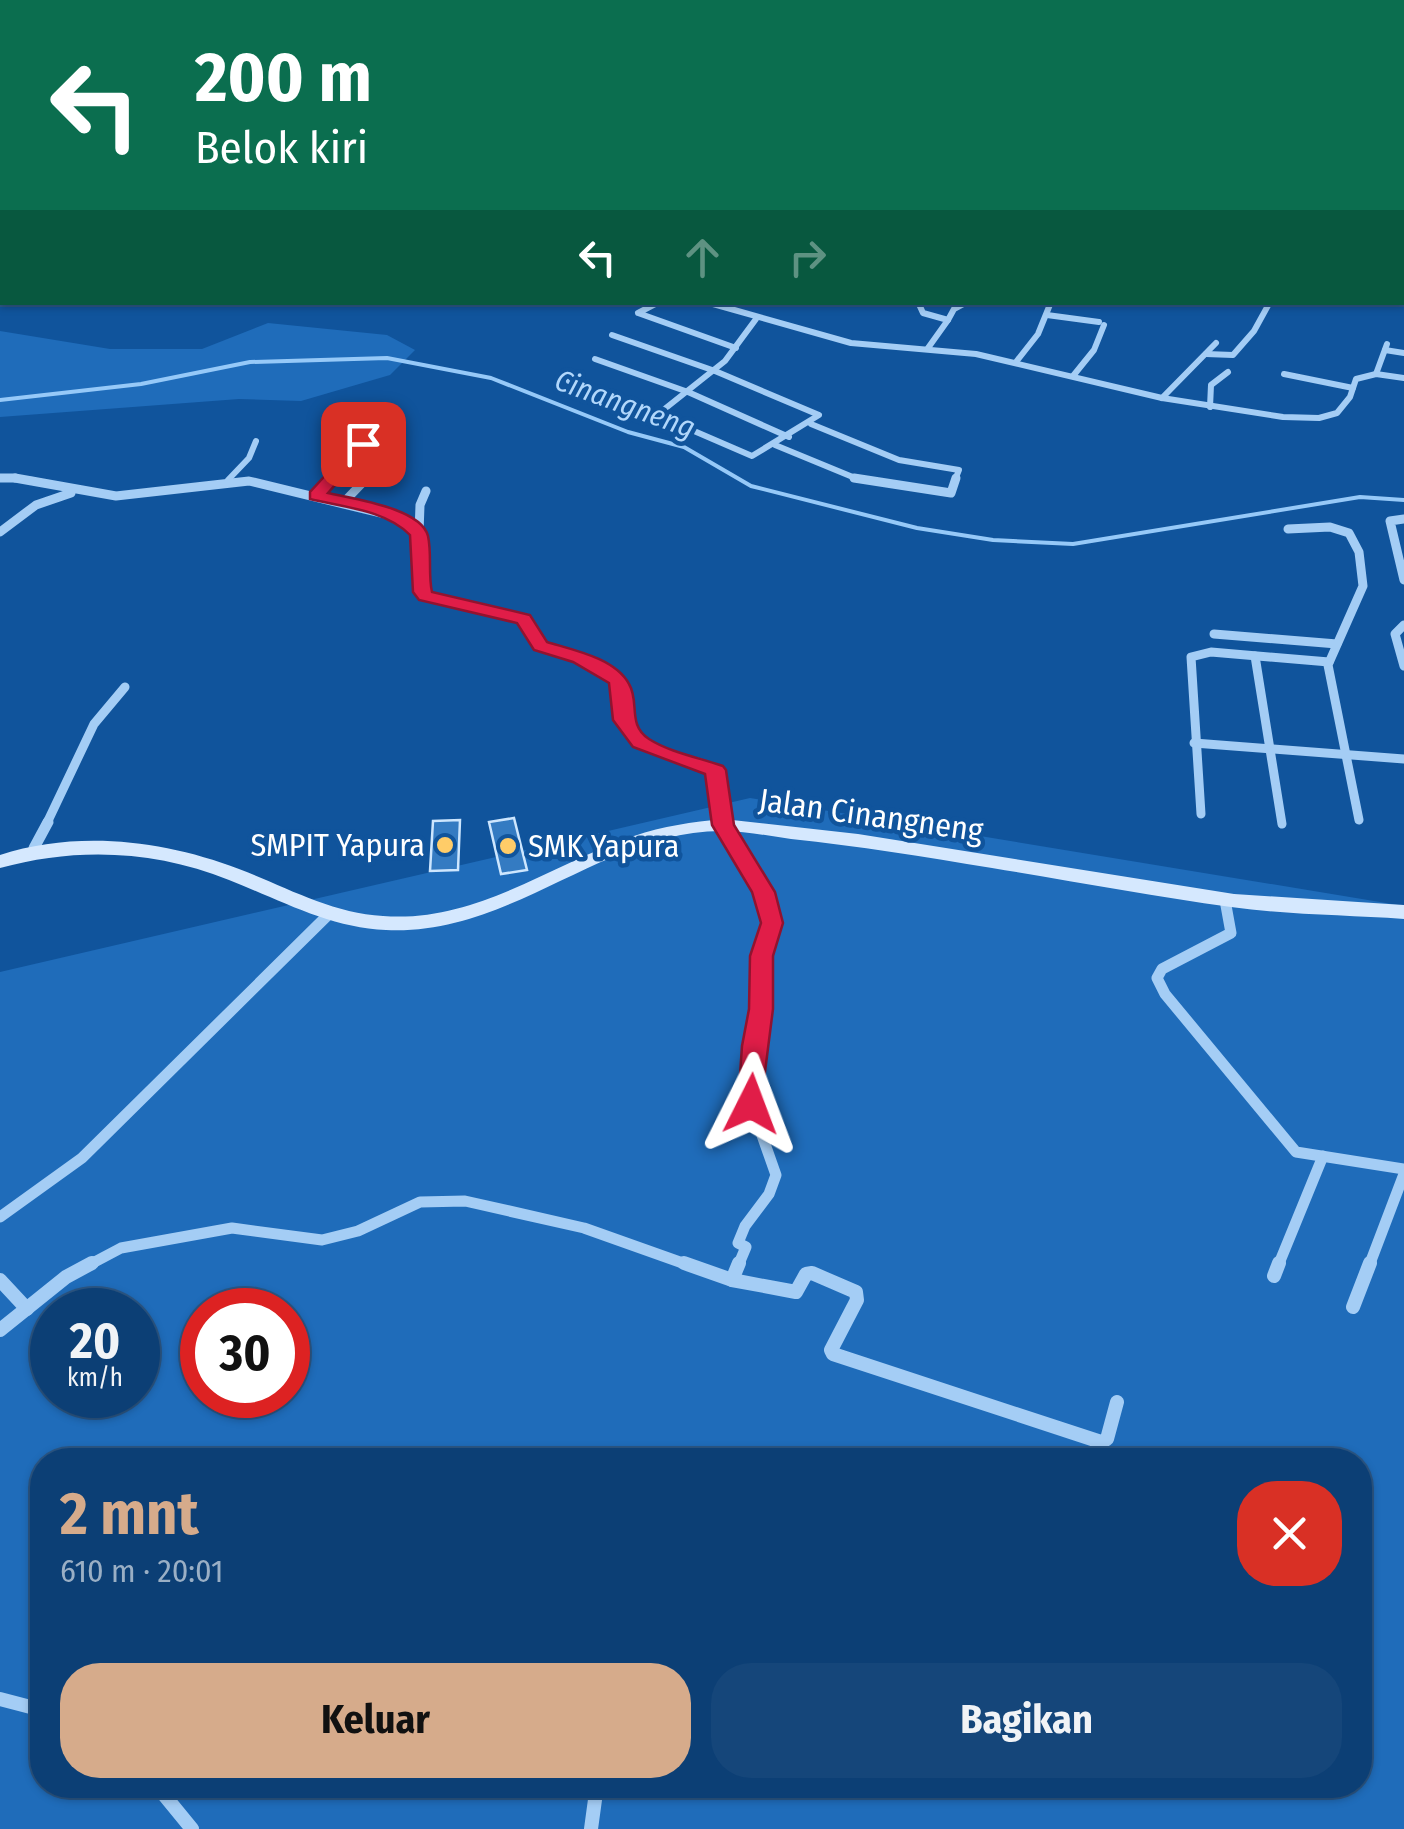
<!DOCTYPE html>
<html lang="id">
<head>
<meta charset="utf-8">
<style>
  body { margin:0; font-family:"Fira Sans Condensed",sans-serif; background:#15467a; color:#f1f3f6; height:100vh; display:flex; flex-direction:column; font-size:38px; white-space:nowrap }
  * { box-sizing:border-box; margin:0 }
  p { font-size:32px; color:#9aafc5 }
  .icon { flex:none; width:55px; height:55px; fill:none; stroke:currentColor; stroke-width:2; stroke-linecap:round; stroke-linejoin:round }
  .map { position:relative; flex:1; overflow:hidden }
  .side { position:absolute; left:30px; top:1448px; width:1342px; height:350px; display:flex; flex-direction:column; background:#0c3f75; border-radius:40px; box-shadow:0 2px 8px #0004,0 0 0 2px #2c5887 }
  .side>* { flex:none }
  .guide { position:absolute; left:0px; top:0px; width:1405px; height:305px; box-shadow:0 2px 8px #0004,0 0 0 2px #2c5887; background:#0b6e4f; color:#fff; overflow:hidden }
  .speed { position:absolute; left:30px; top:1288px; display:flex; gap:20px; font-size:50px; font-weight:700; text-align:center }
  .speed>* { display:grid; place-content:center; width:130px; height:130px; border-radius:50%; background:#0c3f75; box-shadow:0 2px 8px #0004,0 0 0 2px #2c5887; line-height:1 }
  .speed small { font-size:25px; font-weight:400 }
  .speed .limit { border:15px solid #d22; background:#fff; color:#111 }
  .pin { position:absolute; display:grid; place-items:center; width:85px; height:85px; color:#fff; margin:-42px; border-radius:20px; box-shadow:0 5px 15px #0006 }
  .me { position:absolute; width:110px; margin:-55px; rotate:3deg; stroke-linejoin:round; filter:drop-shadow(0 0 8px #0008) }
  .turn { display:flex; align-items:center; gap:35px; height:210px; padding:0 30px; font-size:45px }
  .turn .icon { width:130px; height:130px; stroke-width:2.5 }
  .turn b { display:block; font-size:70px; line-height:85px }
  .lanes { display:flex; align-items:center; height:95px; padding:0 30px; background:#0003; justify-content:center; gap:50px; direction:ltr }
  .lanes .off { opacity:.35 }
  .round { display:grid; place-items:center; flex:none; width:105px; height:105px; border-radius:40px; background:#15467a }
  .summary { display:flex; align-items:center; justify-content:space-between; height:170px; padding:0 30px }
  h1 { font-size:60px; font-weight:700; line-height:75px; color:#d6ab8b }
  .cta { display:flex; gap:20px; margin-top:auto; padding:20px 30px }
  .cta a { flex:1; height:115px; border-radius:40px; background:#d6ab8b; color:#111; font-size:40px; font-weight:700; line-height:115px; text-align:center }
  .cta a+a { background:#15467a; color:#f1f3f6 }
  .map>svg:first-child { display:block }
</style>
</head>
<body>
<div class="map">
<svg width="1404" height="1829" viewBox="0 0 1404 1829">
  <rect width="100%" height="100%" fill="#10549c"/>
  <g fill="#1f6cba" fill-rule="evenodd">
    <path d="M268,323L387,335L415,350L390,375L301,401L239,399L0,417V331L110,349H202Z"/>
    <path d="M750,798L1404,906V1829H0V972ZM52,1310H138V1395H52ZM202,1310H288V1395H202ZM42,1460H1360V1785H42Z"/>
  </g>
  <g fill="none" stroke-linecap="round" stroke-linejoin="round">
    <path stroke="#96c9f8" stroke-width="4" d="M0,400L141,384L250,362L387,358L491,378L628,432L684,447L751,486L917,528L993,540L1073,544L1360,497L1404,500"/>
  </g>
  <g fill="#347bc2" stroke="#cde6fe" stroke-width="2.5">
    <path d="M514,818L527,870L501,874L489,822Z"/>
    <path d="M460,820L458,870L430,871L433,821Z"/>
  </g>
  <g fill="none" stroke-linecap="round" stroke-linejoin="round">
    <g stroke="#a4cdf5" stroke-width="5">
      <path d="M328,0L337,2"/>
      <path d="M525,0L535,2"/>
      <path d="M115,2L119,0"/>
      <path d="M405,2L409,0"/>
      <path d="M548,2L552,0"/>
      <path d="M1402,90V97"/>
    </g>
    <g stroke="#a4cdf5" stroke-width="6">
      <path d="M659,302L638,313L736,348"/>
      <path d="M706,302L851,343L976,354L1162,398L1283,417L1319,418L1337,413L1350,397L1356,379L1376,374L1404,378"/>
      <path d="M918,302L923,313L948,320L928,348"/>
      <path d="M1047,315L1099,322"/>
      <path d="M948,320L954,309L965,303"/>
      <path d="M612,335L715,371L819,415L752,456L657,415"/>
      <path d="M1385,350L1404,353"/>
      <path d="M1206,354L1233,355L1254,331L1270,302"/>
      <path d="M595,359L688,392L789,437"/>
      <path d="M1016,362L1038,334L1051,302"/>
      <path d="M1284,374L1353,388"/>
      <path d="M1376,374L1387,344"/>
      <path d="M1073,376L1094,350L1104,325"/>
      <path d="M569,381L657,415L725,361L756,319"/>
      <path d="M1162,398L1216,343"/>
      <path d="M1210,407L1211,385L1228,372"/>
      <path d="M811,424L899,460L959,470L955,480"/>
      <path d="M775,445L860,480"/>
      <path d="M354,456L391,465L385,471H374L365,480"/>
      <path d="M0,478L34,480"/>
      <path d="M228,480L249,458L256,441"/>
      <path d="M332,480L353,458L366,431"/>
    </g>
    <g stroke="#a4cdf5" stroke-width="9">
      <path d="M0,478H15"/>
      <path d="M15,478L116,496L249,481L401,518L419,534L422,592L426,597L524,618L540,646C571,656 622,662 625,703C625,717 625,728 636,739C656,759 691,755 715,770L723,825"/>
      <path d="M854,478L951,493L956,478"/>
      <path d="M317,495L335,478"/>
      <path d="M344,502L367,478"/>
      <path d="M1404,519L1390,521L1404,580"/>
      <path d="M1288,529L1330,527L1349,533L1359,552L1363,586L1328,665L1359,820"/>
      <path d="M0,532L36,505L71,493"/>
      <path d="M419,533L420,505L426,491"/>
      <path d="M1404,625L1395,634L1404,666"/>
      <path d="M1214,634L1337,644"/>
      <path d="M1255,656L1282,824"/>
      <path d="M1194,743L1404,759"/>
      <path d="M1201,814L1191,657L1211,652L1329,662"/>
      <path d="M46,825L94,724L125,687"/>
    </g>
    <g stroke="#a4cdf5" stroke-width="11">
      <path d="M723,822L770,908L772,923L761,956V1009L751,1104L776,1175L769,1194L745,1226L738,1243L746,1247L738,1266"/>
      <path d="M34,848L48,822"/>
      <path d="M1225,900L1231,933L1162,969L1157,978L1165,994L1296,1152L1404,1169"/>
      <path d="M0,1217L82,1158L329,914"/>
      <path d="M87,1266L121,1248L232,1228L322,1240L358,1231L420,1202L465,1201L584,1228L691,1266"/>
      <path d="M1278,1266L1323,1156"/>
      <path d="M1369,1266L1404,1174"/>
    </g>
    <g stroke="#a4cdf5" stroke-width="14">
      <path d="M684,1263L732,1280L796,1292L806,1274L812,1273L856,1292L857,1300L831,1350L833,1354L1101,1442L1107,1439L1117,1402"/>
      <path d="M1274,1276L1279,1263"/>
      <path d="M0,1280L27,1309"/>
      <path d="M732,1280L739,1263"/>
      <path d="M1353,1307L1370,1263"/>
      <path d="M0,1330L66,1277L92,1263"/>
      <path d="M0,1699L42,1710"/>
      <path d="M156,1785L192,1829"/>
      <path d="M591,1829L597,1785"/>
    </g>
    <path fill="#d5e8fe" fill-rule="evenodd" d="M723,819L858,834L1234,894L1404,905V919C1347,915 1288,915 1231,907C1151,896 1072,881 992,868C925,857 858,846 791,839C769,836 745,831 723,831C605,830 512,936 386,930C330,928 280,900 229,880C155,850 76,847 0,868V855C77,830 163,840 239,869C286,887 331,913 383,916C475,923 550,865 634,836C663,826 692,822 723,819Z"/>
    <path fill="#fff" fill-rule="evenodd" d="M2,49V57L0,58V50Z"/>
  </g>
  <path fill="#e11d48" stroke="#92132f" stroke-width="2.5" d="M357,441L371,444L328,493C353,499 421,508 428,536C432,554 428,575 432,592L530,615L547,642C573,650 615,658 629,684C640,702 627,725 649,739C669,752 700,758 723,766L726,770L734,825L775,892L783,923L773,956V1009L760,1111H742L738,1104L742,1046L749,1009L750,956L761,923L752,892L712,825L705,774L633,747L613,720L609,683L573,662L534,650L517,623L419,600L413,592L410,535C386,510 343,507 310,499V492Z"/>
  <g fill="#ffcc68" stroke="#10549c" stroke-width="4">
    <circle cx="445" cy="845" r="10"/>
    <circle cx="508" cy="846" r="10"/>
  </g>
  <g text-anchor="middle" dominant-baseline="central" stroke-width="9" stroke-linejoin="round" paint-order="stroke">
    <g font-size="30" font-style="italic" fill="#b1d7fb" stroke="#10549c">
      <text transform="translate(625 404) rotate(20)">Cinangneng</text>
    </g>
    <g font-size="32" fill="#fff" stroke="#10549c">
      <text transform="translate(871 815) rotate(8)">Jalan Cinangneng</text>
    </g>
    <g font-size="32" fill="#fff" stroke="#10549c" text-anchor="end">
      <text x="425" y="845">SMPIT Yapura</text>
      <text x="528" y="846" text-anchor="start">SMK Yapura</text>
    </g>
  </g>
</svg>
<div class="speed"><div>20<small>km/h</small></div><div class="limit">30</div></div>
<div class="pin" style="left:363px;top:444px;background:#d93025"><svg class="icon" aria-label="arrive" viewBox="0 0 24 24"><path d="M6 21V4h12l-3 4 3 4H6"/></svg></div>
<svg class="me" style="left:751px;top:1104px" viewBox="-20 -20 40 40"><path d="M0-17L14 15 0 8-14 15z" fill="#e11d48" stroke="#fff" stroke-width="4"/></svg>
<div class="guide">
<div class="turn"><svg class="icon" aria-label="left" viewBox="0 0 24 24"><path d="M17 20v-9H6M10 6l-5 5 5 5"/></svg><div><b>200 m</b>Belok kiri</div></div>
<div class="lanes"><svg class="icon" aria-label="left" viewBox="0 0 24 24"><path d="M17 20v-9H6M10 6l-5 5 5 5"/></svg><svg class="icon off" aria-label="ahead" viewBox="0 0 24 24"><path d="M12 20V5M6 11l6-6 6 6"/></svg><svg class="icon off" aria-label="right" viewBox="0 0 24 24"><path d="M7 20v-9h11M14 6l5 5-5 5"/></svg></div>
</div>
<section class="side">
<div class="summary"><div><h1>2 mnt</h1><p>610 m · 20:01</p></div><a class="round" style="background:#d93025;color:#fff"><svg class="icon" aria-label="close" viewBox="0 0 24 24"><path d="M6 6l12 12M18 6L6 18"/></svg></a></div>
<div class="cta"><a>Keluar</a><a>Bagikan</a></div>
</section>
</div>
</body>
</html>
